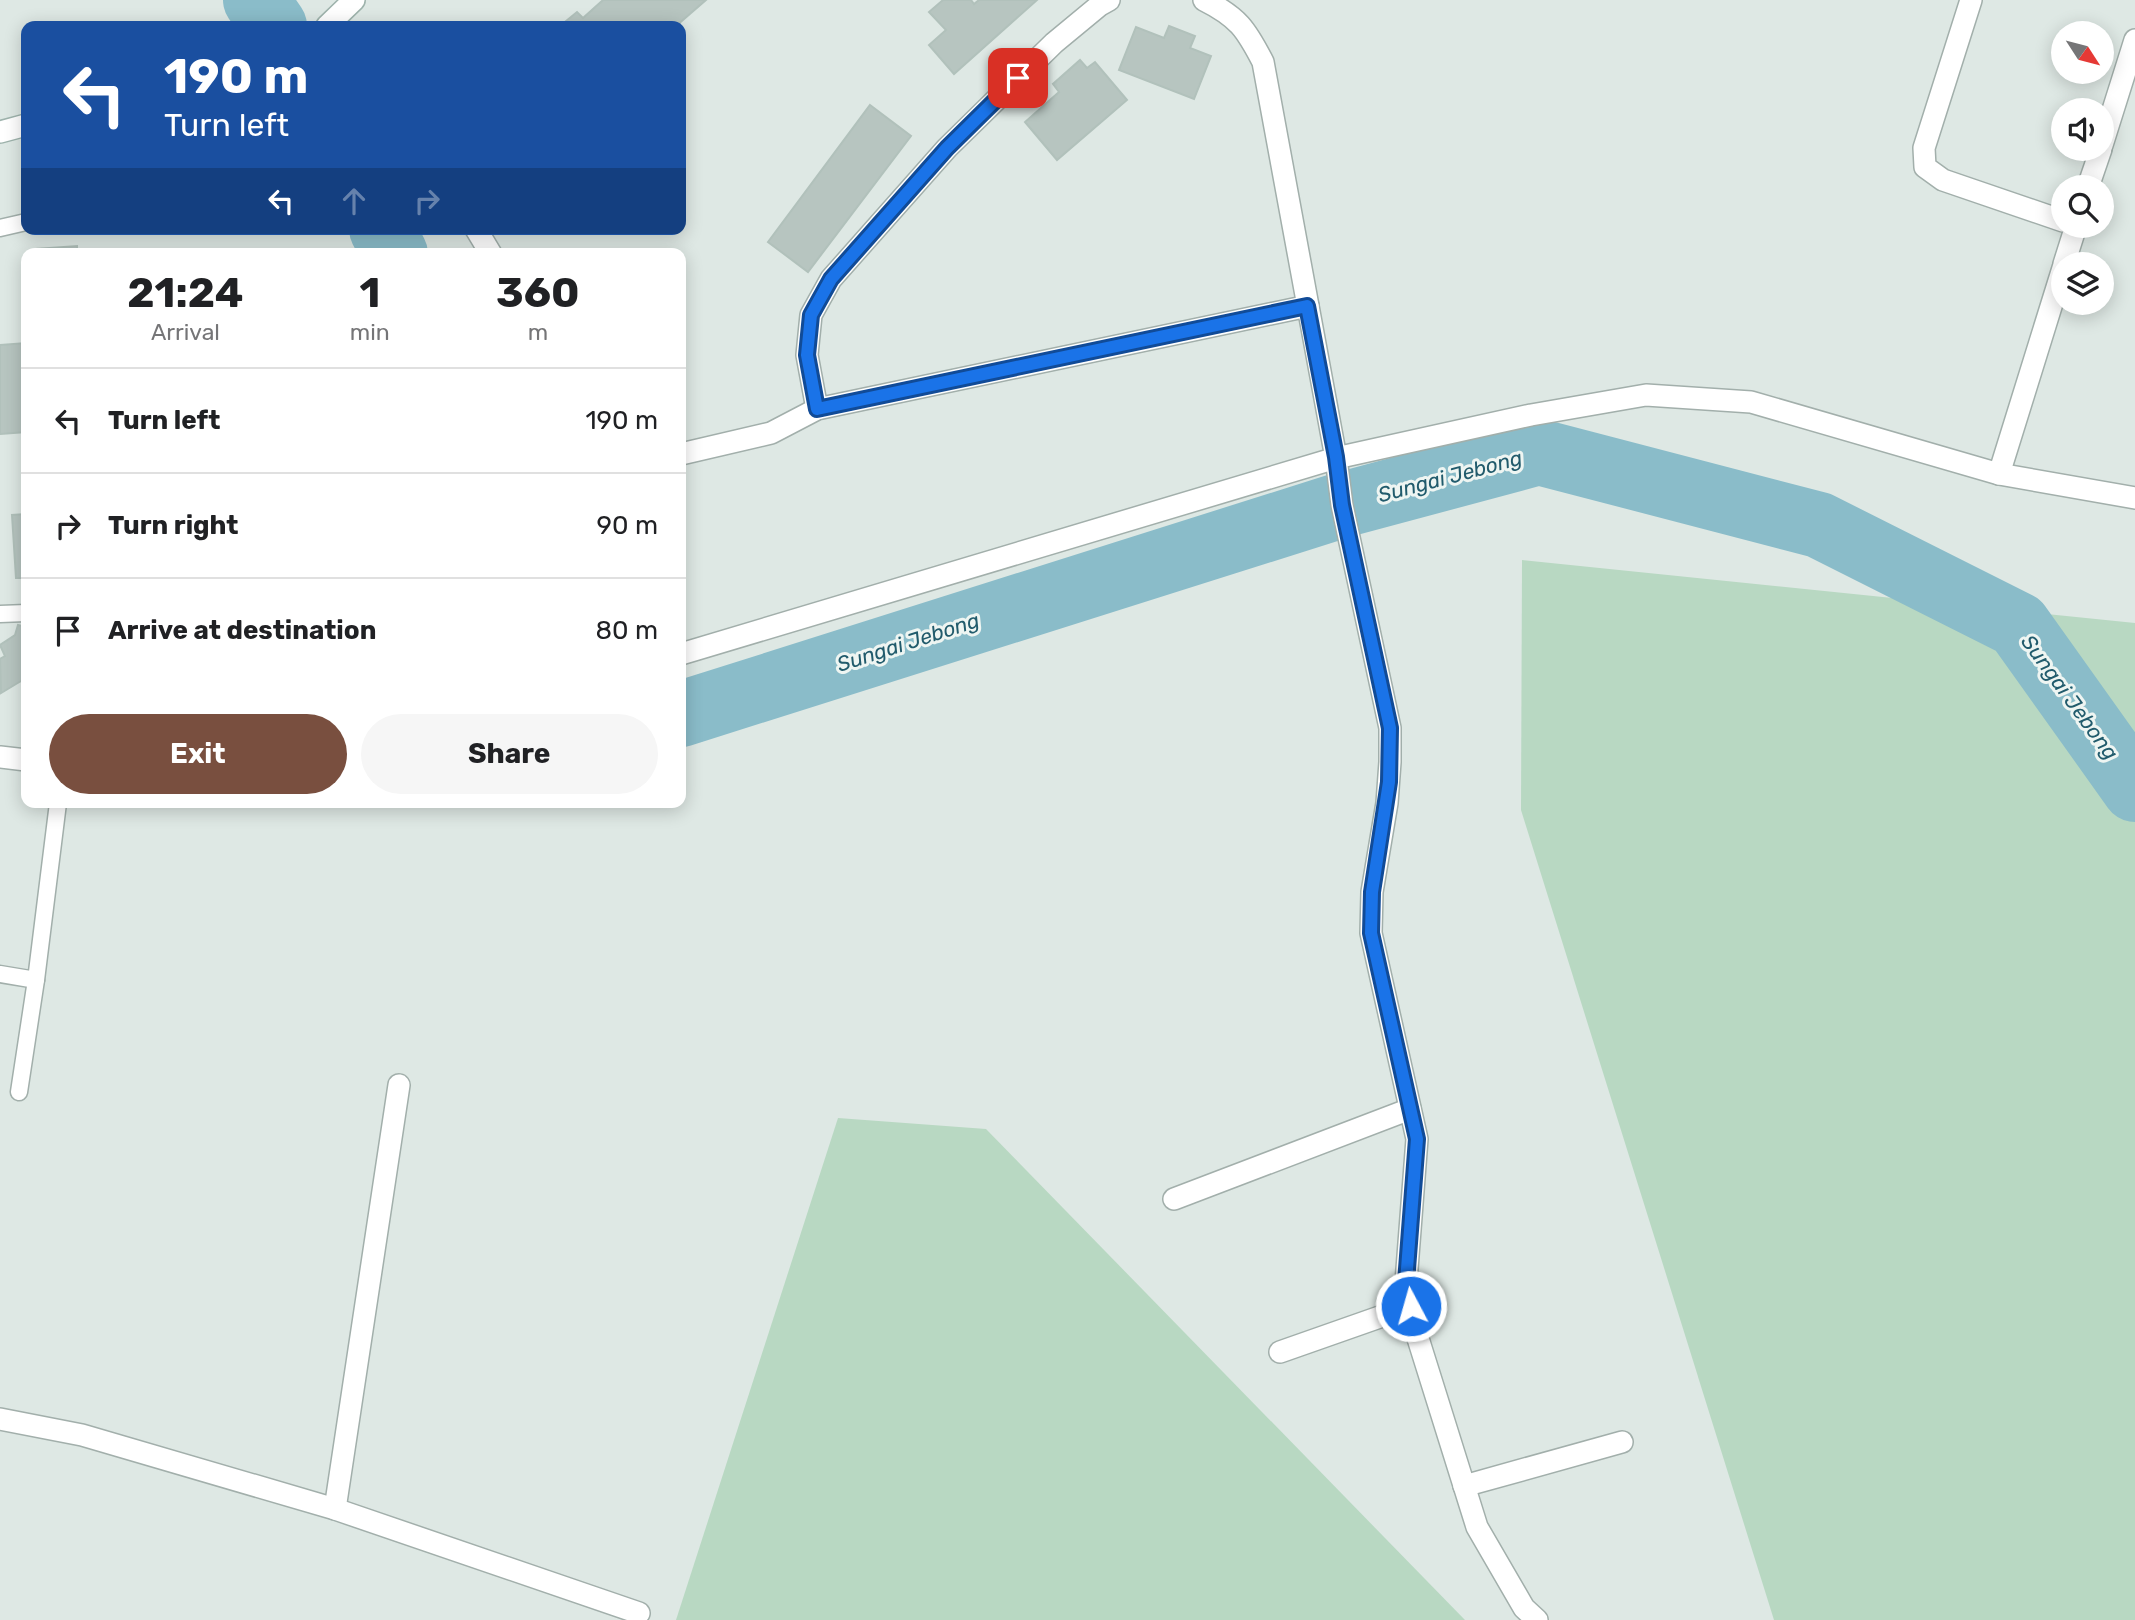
<!DOCTYPE html>
<html lang="en">
<head>
<meta charset="utf-8">
<style>
  body { margin:0; font-family:Rubik,sans-serif; background:#f6f6f6; color:#202124; height:100vh; display:flex; flex-direction:column; font-size:26px; white-space:nowrap }
  * { box-sizing:border-box; margin:0 }
  p { font-size:23px; color:#757577 }
  .icon { flex:none; width:38px; height:38px; fill:none; stroke:currentColor; stroke-width:2; stroke-linecap:round; stroke-linejoin:round }
  .map { position:relative; flex:1; overflow:hidden }
  .panel { position:absolute; left:21px; top:248px; width:665px; height:560px; display:flex; flex-direction:column; background:#fff; border-radius:14px; box-shadow:0 4px 18px #0003 }
  .panel>* { flex:none }
  .hud { position:absolute; left:21px; top:21px; width:665px; height:214px; border-radius:14px; box-shadow:0 4px 18px #0003; background:#1a4fa0; color:#fff; overflow:hidden }
  .needle { width:46px; rotate:126deg }
  .tools { position:absolute; left:2051px; top:21px; display:grid; gap:14px }
  .tools a { display:grid; place-items:center; width:63px; height:63px; border-radius:50%; background:#fff; box-shadow:0 4px 18px #0003; font-size:35px }
  .pin { position:absolute; display:grid; place-items:center; width:60px; height:60px; color:#fff; margin:-30px; border-radius:14px; box-shadow:0 4px 10px #0006 }
  .me { position:absolute; width:77px; margin:-38px; rotate:354deg; stroke-linejoin:round; filter:drop-shadow(0 0 5px #0008) }
  .turn { display:flex; align-items:center; gap:24px; height:147px; padding:0 28px; font-size:32px }
  .turn .icon { width:91px; height:91px; stroke-width:2.5 }
  .turn b { display:block; font-size:49px; line-height:60px }
  .lanes { display:flex; align-items:center; height:66px; padding:0 28px; background:#0003; justify-content:center; gap:35px; direction:ltr }
  .lanes .off { opacity:.35 }
  .eta { display:flex; justify-content:space-evenly; align-items:center; height:119px; text-align:center }
  .eta b { font-size:42px; font-weight:700; line-height:49px }
  .cta { display:flex; gap:14px; margin-top:auto; padding:14px 28px }
  .cta a { flex:1; height:80px; border-radius:42px; background:#794f3f; color:#fff; font-size:28px; font-weight:700; line-height:80px; text-align:center }
  .cta a+a { background:#f6f6f6; color:#202124 }
  ul { padding:0; list-style:none }
  li { display:flex; align-items:center; gap:21px; height:105px; padding:0 28px; border-top:2px solid #e0e0e0 }
  li div { flex:1 }
  li b { display:block; font-size:26px }
  li em { font-style:normal }
  .map>svg:first-child { display:block }
</style>
</head>
<body>
<div class="map">
<svg width="2135" height="1620" viewBox="0 0 2135 1620">
  <rect width="100%" height="100%" fill="#dee8e4"/>
  <g fill="#b8d8c2">
    <path d="M1522,560L2135,623V1620H1774L1521,810Z"/>
    <path d="M838,1118L986,1129L1465,1620H676Z"/>
  </g>
  <g fill="none" stroke-linecap="round" stroke-linejoin="round">
    <g stroke="#8abcc9" stroke-width="66">
      <path d="M256,0L274,26"/>
      <path d="M382,229L395,254"/>
      <path d="M681,714L1342,505L1539,452L1819,525L2018,625L2135,789"/>
    </g>
  </g>
  <g fill="#b7c5c0" stroke="#b1c1bb" stroke-width="2">
    <path d="M603,0H706L676,26H560L577,12L583,18Z"/>
    <path d="M943,0H971L974,4L979,0H1037L954,74L929,45L946,30L929,12Z"/>
    <path d="M1169,26L1195,36L1190,48L1211,56L1194,99L1119,70L1136,27L1164,38Z"/>
    <path d="M1080,60L1087,68L1095,62L1127,100L1057,160L1025,122L1059,92L1053,84Z"/>
    <path d="M870,105L911,136L808,272L768,242Z"/>
    <path d="M77,246V254H36V249Z"/>
    <path d="M26,343V432L0,434V345Z"/>
    <path d="M26,514V578H16L12,515Z"/>
    <path d="M18,625L26,627V688L21,681L1,693L0,659L5,656L0,645L15,635Z"/>
  </g>
  <g fill="none" stroke-linecap="round" stroke-linejoin="round">
    <defs>
      <g id="lane">
        <path d="M0,228L26,222"/>
        <path d="M0,614L26,613"/>
        <path d="M0,974L36,980"/>
        <path d="M19,1092L36,980L58,803"/>
      </g>
      <g id="street">
        <path d="M1204,0C1238,17 1246,29 1263,62L1336,458L1342,505L1390,728V762L1387,803L1372,892L1371,933L1417,1139L1406,1282L1416,1332L1477,1527L1524,1608L1537,1620"/>
        <path d="M1971,0L1924,148L1925,167L1943,180L2063,221"/>
        <path d="M2102,145L2135,40"/>
        <path d="M2088,187L2101,149"/>
        <path d="M476,229L491,254"/>
        <path d="M2064,264L2076,226"/>
        <path d="M817,409L807,355L811,315L831,279L947,148L1054,43L1100,5L1109,0"/>
        <path d="M681,454L771,433L817,409L1308,306"/>
        <path d="M1999,474L2063,268"/>
        <path d="M681,654L1336,458L1531,415L1646,395L1751,402L1999,474L2135,498"/>
        <path d="M0,757L26,760"/>
        <path d="M1174,1199L1410,1109"/>
        <path d="M1280,1352L1411,1306"/>
        <path d="M0,1419L82,1435L335,1509L639,1613"/>
        <path d="M1464,1486L1622,1442"/>
        <path d="M335,1509L399,1085"/>
      </g>
      <g id="secondary">
        <path d="M327,26L354,0"/>
        <path d="M0,132L26,125"/>
      </g>
    </defs>
    <use href="#lane" stroke="#a2afab" stroke-width="19"/>
    <use href="#street" stroke="#a2afab" stroke-width="24"/>
    <use href="#secondary" stroke="#9eb3ac" stroke-width="24"/>
    <use href="#lane" stroke="#fff" stroke-width="16"/>
    <use href="#street" stroke="#fff" stroke-width="21"/>
    <use href="#secondary" stroke="#fff" stroke-width="21"/>
  </g>
  <g fill="none" stroke-linecap="round" stroke-linejoin="round">
    <defs>
      <path id="route" d="M1018,78L947,148L831,279L811,315L807,355L817,409L1307,306L1336,457L1342,505L1390,728L1389,782L1372,892L1371,933L1417,1139L1406,1282L1411,1306"/>
    </defs>
    <use href="#route" stroke="#114b97" stroke-width="18"/>
    <use href="#route" stroke="#1a73e8" stroke-width="12"/>
  </g>
  <g text-anchor="middle" dominant-baseline="central" stroke-width="6" stroke-linejoin="round" paint-order="stroke">
    <g font-size="21" font-style="italic" fill="#215b6c" stroke="#eef5f2">
      <text transform="translate(1450 476) rotate(-15)">Sungai Jebong</text>
      <text transform="translate(908 642) rotate(-18)">Sungai Jebong</text>
      <text transform="translate(2070 697) rotate(54)">Sungai Jebong</text>
    </g>
  </g>
</svg>
<div class="tools">
<a><svg class="needle" viewBox="-14 -14 28 28"><path d="M0-13l5 13h-10z" fill="#e53935"/><path d="M0 13l5-13h-10z" fill="#757577"/></svg></a>
<a><svg class="icon" aria-label="sound" viewBox="0 0 24 24"><path d="M4 9h4l5-4v14l-5-4H4zM17 9q2 3 0 6"/></svg></a>
<a><svg class="icon" aria-label="search" viewBox="0 0 24 24"><circle cx="10" cy="10" r="6"/><path d="M15 15l6 6"/></svg></a>
<a><svg class="icon" aria-label="layers" viewBox="0 0 24 24"><path d="M12 4l9 5-9 5-9-5zM3 14l9 5 9-5"/></svg></a>
</div>
<div class="pin" style="left:1018px;top:78px;background:#d93025"><svg class="icon" aria-label="arrive" viewBox="0 0 24 24"><path d="M6 21V4h12l-3 4 3 4H6"/></svg></div>
<svg class="me" style="left:1411px;top:1306px" viewBox="-20 -20 40 40"><circle r="17" fill="#1a73e8" stroke="#fff" stroke-width="3"/><path d="M0-11L8 9 0 5-8 9z" fill="#fff"/></svg>
<div class="hud">
<div class="turn"><svg class="icon" aria-label="left" viewBox="0 0 24 24"><path d="M17 20v-9H6M10 6l-5 5 5 5"/></svg><div><b>190 m</b>Turn left</div></div>
<div class="lanes"><svg class="icon" aria-label="left" viewBox="0 0 24 24"><path d="M17 20v-9H6M10 6l-5 5 5 5"/></svg><svg class="icon off" aria-label="ahead" viewBox="0 0 24 24"><path d="M12 20V5M6 11l6-6 6 6"/></svg><svg class="icon off" aria-label="right" viewBox="0 0 24 24"><path d="M7 20v-9h11M14 6l5 5-5 5"/></svg></div>
</div>
<section class="panel">
<div class="eta">
<div><b>21:24</b><p>Arrival</p></div>
<div><b>1</b><p>min</p></div>
<div><b>360</b><p>m</p></div>
</div>
<ul>
<li><svg class="icon" aria-label="left" viewBox="0 0 24 24"><path d="M17 20v-9H6M10 6l-5 5 5 5"/></svg><div><b>Turn left</b></div><em>190 m</em></li>
<li><svg class="icon" aria-label="right" viewBox="0 0 24 24"><path d="M7 20v-9h11M14 6l5 5-5 5"/></svg><div><b>Turn right</b></div><em>90 m</em></li>
<li><svg class="icon" aria-label="arrive" viewBox="0 0 24 24"><path d="M6 21V4h12l-3 4 3 4H6"/></svg><div><b>Arrive at destination</b></div><em>80 m</em></li>
</ul>
<div class="cta"><a>Exit</a><a>Share</a></div>
</section>
</div>
</body>
</html>
